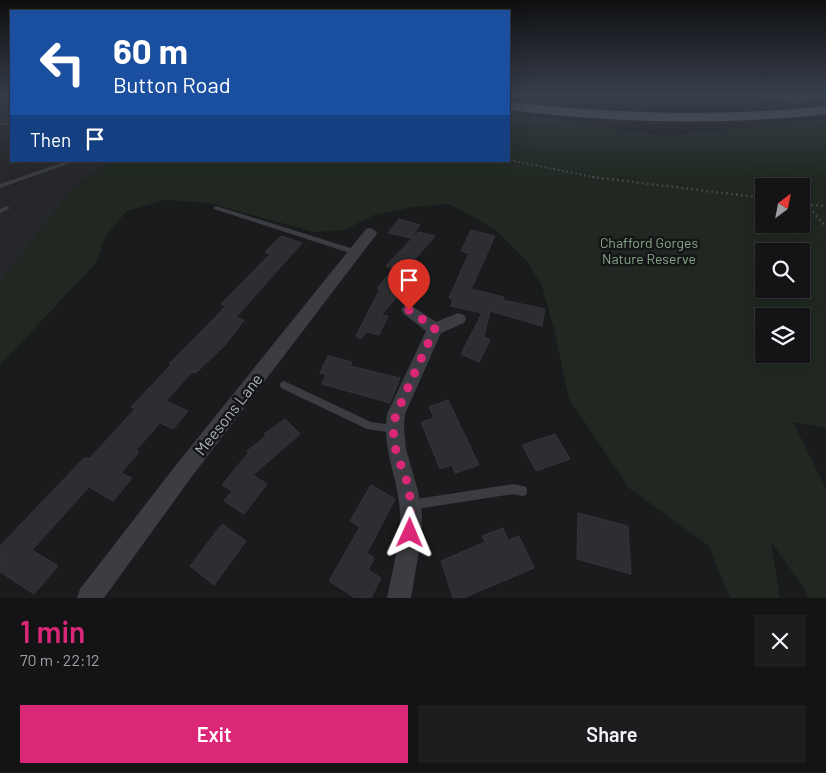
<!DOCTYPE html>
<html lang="en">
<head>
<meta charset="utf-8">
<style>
  body { margin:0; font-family:Barlow,sans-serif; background:#1d1d1f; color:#f1f3f6; height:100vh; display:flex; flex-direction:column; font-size:19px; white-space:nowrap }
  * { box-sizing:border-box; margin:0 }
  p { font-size:16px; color:#9d9ea1 }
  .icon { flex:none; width:28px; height:28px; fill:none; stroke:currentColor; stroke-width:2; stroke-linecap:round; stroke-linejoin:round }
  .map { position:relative; height:598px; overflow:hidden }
  .details { display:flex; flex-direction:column; background:#141416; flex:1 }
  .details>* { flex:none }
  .top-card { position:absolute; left:10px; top:10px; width:500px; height:152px; border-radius:0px; box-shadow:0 5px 20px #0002,0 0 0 1px #333335; background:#1a4fa0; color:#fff; overflow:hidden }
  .needle { width:32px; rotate:32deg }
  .controls { position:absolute; left:755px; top:178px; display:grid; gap:10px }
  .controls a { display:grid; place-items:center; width:55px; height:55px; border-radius:0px; background:#141416; box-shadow:0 5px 20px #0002,0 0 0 1px #333335; font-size:25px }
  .pin { position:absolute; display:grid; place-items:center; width:42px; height:42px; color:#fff; margin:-51px -21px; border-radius:50% 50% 50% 0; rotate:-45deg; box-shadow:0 0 5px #0007 }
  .pin .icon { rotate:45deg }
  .me { position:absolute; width:55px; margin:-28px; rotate:1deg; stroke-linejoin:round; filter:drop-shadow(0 0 4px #0008) }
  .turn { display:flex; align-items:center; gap:18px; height:105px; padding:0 20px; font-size:22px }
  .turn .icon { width:65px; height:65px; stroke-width:2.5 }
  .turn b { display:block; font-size:35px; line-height:42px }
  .then { display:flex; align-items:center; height:48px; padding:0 20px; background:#0003; gap:10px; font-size:19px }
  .round { display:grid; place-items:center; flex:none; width:52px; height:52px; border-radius:0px; background:#1d1d1f }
  .overview { display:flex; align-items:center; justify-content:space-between; height:85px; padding:0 20px }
  h1 { font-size:30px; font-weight:600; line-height:38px; color:#db2777 }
  .cta { display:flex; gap:10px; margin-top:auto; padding:10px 20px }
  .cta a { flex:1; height:58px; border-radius:0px; background:#db2777; color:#fff; font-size:20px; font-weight:600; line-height:58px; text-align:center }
  .cta a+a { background:#1d1d1f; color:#f1f3f6 }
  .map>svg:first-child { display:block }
</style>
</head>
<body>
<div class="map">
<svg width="826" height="598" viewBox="0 0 826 598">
  <rect width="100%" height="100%" fill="#1a1b1d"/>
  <path fill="#26272a" d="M0,95H11V161H113L71,191L0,283Z"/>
  <path fill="#202821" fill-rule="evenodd" d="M509,113L663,136L826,119V428L793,422L826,489V598H808L804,588L771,542L780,598H730L709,546L629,488L569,399L554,329L542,286L526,260L494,229L450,204L412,207L374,215L344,230L314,232L209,203L165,200L127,211L106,235L96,263L0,365V283L71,191L113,161H509ZM764,186H801V224H764ZM764,251H801V289H764ZM764,316H801V354H764Z"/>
  <g fill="#2d2e31" stroke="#343539">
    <path d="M399,219L420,225L411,238L388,233Z"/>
    <path d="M471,230L495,236L471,289L504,297L503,300L545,309L542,326L490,311L484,337L490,340L479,362L461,354L482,313L451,306L453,299L449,298L469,253L461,251Z"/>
    <path d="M418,232L435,236L403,273L386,266Z"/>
    <path d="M281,236L302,243L236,317L244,320L225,345L197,372L191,373L166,401L188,411L173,429L160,423L136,450L139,452L121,473L132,478L113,501L89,487L32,550L58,566L34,594L0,572V546L85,457L89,459L135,409L131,407L171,365L169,364L226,306L221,304L270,254L265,252Z"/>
    <path d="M390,273L410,282L381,315L388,316L379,335L367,332L361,339L356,336L380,289L377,288Z"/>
    <path d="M328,356L352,362L350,366L400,378L390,403L322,384L326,375L320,373Z"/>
    <path d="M448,400L479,465L455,473L452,465L440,469L421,422L434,418L429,407Z"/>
    <path d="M285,419L300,434L253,475L267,484L244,514L224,501L232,491L222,485L249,452L247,451L266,436L264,434Z"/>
    <path d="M555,434L570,459L536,471L522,445Z"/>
    <path d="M371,485L395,499L367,553L374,558L368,570L381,578L371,598H355L329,581L360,527L350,521Z"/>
    <path d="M578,513L628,526L631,574L577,559Z"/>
    <path d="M222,524L246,541L214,585L190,566Z"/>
    <path d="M503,528L508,540L519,536L534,568L463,598H453L441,561L485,542L482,536Z"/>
  </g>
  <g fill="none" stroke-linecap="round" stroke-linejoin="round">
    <path stroke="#414449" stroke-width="2" stroke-dasharray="2 2.5" stroke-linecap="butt" d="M509,160L598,178"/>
    <g stroke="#414449" stroke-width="2.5" stroke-dasharray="2 3" stroke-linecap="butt">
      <path d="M592,177L764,198"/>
      <path d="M801,204L826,206"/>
      <path d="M806,204L826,227"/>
    </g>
    <g fill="#3b3d42" fill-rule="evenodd">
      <path d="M770,95L774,96L764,101L760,100Z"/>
      <path d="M11,122V124L0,125V123Z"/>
      <path d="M67,161H76L0,188V184Z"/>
      <path d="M7,206L9,207V209L0,213V209Z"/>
      <path d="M216,206L357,250L358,252L357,254H353L214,209V207Z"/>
      <path d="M284,381L371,422L393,425L396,426L398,429L396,432L393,433L367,429L281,388L280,385L281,382Z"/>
      <path d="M514,484L526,487L527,491L526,495L522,496L514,494L410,510L406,509L405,505L406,501L410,500Z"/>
    </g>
    <g fill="#3b3d42" fill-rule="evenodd">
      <path d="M765,95L794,97L826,95V99L794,103Z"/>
      <path d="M371,228L377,232L376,235L190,479L104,598H77L80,589L176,465L366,229Z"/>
      <path d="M409,304L436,322L458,313L464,315L466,319L464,323L441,333L405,414L404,427L406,449L418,491L422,515L421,539L411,598H387C393,567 403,534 399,502C395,471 382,446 387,414L426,331L404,314L401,310L404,306Z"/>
    </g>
    <path fill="#575a60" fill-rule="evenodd" d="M509,102C615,114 720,117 826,106V114C720,126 615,123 509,110Z"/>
  </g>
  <linearGradient id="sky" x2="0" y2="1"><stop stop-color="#0e0f10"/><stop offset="0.53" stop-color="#383f4c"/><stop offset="1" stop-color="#383f4c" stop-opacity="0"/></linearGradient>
  <rect width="826" height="179" fill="url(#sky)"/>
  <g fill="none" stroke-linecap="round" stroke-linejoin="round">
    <path stroke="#db2777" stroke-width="9" stroke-dasharray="0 16.2" d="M409,310L435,328L396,414C389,443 398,455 407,482C412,498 410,516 410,533"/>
  </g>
  <g text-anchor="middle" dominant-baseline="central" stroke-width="5" stroke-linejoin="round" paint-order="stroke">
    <g font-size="14" fill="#86a685" stroke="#151518">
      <text x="649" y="242">Chafford Gorges<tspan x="649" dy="16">Nature Reserve</tspan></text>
    </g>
    <g font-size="16" fill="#adb3bc" stroke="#151518">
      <text transform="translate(228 414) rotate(-52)">Meesons Lane</text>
    </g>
  </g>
</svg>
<div class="controls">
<a><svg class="needle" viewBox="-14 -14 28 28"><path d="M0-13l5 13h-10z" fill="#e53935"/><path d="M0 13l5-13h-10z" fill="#9d9ea1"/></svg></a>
<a><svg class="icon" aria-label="search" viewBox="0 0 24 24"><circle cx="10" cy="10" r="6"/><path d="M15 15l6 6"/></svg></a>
<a><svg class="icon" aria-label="layers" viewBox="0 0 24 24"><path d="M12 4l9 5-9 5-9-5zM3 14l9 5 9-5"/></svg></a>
</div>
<div class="pin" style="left:409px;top:310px;background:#d93025"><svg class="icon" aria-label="arrive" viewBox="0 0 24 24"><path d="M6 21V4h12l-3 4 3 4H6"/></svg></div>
<svg class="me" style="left:410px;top:533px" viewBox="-20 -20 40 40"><path d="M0-17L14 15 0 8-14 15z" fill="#db2777" stroke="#fff" stroke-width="4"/></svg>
<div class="top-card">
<div class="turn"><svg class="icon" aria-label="left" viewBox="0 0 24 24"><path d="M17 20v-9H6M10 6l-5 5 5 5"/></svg><div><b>60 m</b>Button Road</div></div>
<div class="then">Then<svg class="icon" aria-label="arrive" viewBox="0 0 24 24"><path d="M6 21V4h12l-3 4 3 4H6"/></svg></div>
</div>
</div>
<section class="details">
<div class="overview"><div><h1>1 min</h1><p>70 m · 22:12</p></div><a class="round"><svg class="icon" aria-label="close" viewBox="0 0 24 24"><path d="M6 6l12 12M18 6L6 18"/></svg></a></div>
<div class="cta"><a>Exit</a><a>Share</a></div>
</section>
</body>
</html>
